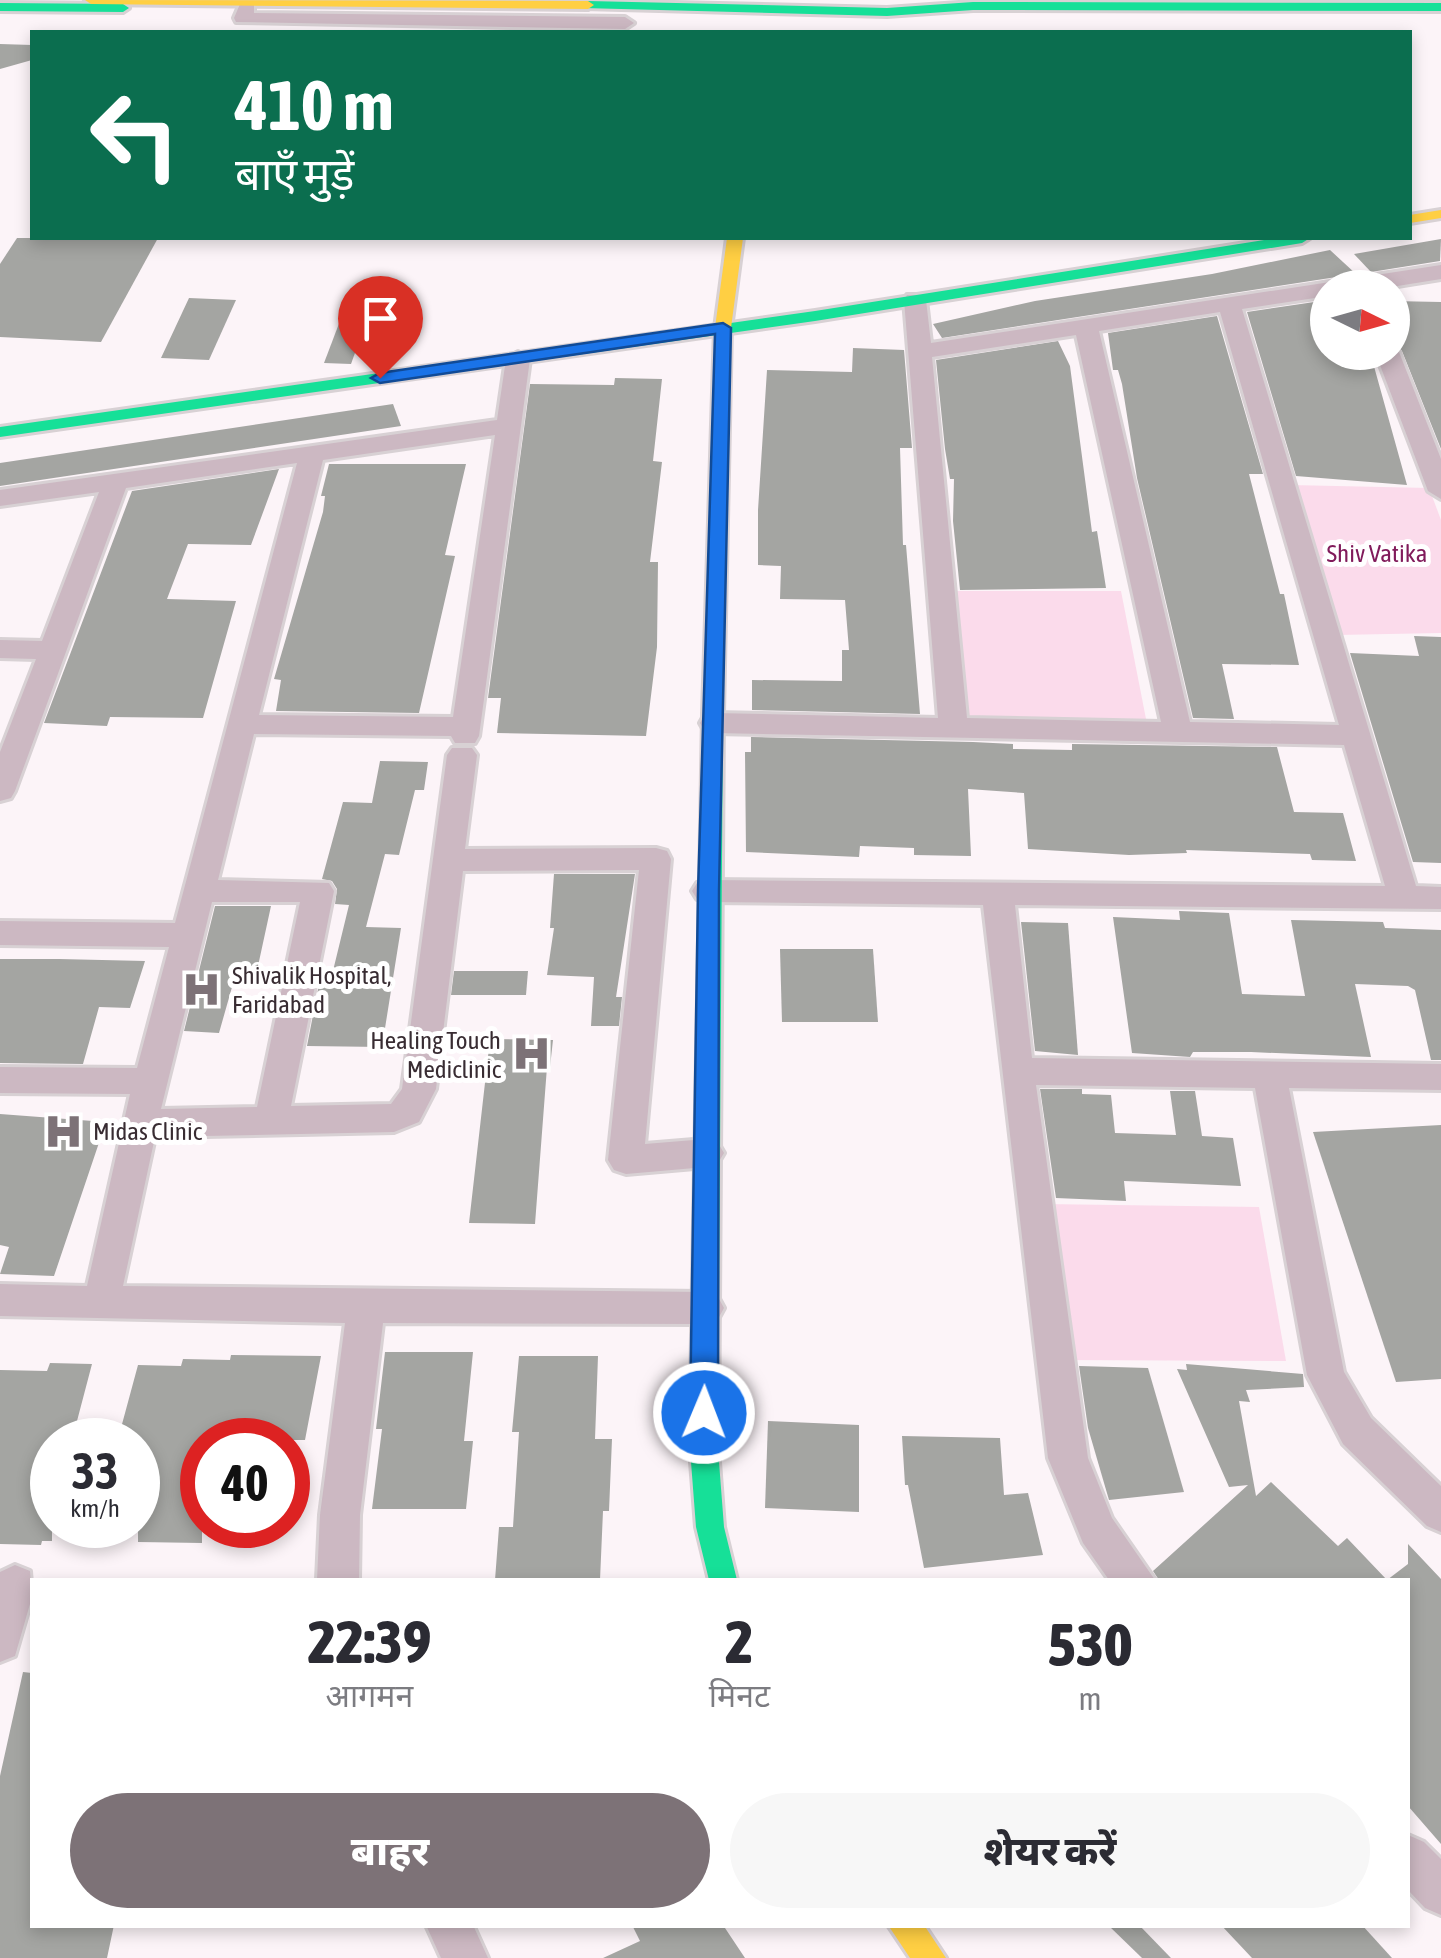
<!DOCTYPE html>
<html lang="hi">
<head>
<meta charset="utf-8">
<style>
  body { margin:0; font-family:"Asap Condensed","Noto Sans Devanagari",sans-serif; background:#f7f7f7; color:#2b2b33; height:100vh; display:flex; flex-direction:column; font-size:38px; white-space:nowrap }
  * { box-sizing:border-box; margin:0 }
  p { font-size:32px; color:#7c7c81 }
  .icon { flex:none; width:55px; height:55px; fill:none; stroke:currentColor; stroke-width:2; stroke-linecap:round; stroke-linejoin:round }
  .map { position:relative; flex:1; overflow:hidden }
  .drawer { position:absolute; left:30px; top:1578px; width:1380px; height:350px; display:flex; flex-direction:column; background:#fff; border-radius:0px; box-shadow:0 5px 15px #0003 }
  .drawer>* { flex:none }
  .hud { position:absolute; left:30px; top:30px; width:1382px; height:210px; border-radius:0px; box-shadow:0 5px 15px #0003; background:#0b6e4f; color:#fff; overflow:hidden }
  .needle { width:65px; rotate:95deg }
  .tools { position:absolute; left:1310px; top:270px; display:grid; gap:20px }
  .tools a { display:grid; place-items:center; width:100px; height:100px; border-radius:50%; background:#fff; box-shadow:0 5px 15px #0003; font-size:50px }
  .speed { position:absolute; left:30px; top:1418px; display:flex; gap:20px; font-size:50px; font-weight:700; text-align:center }
  .speed>* { display:grid; place-content:center; width:130px; height:130px; border-radius:50%; background:#fff; box-shadow:0 5px 15px #0003; line-height:1 }
  .speed small { font-size:25px; font-weight:400 }
  .speed .limit { border:15px solid #d22; background:#fff; color:#111 }
  .pin { position:absolute; display:grid; place-items:center; width:85px; height:85px; color:#fff; margin:-102px -42px; border-radius:50% 50% 50% 0; rotate:-45deg; box-shadow:0 0 10px #0007 }
  .pin .icon { rotate:45deg }
  .me { position:absolute; width:110px; margin:-55px; rotate:1deg; stroke-linejoin:round; filter:drop-shadow(0 0 8px #0008) }
  .turn { display:flex; align-items:center; gap:35px; height:210px; padding:0 40px; font-size:45px }
  .turn .icon { width:130px; height:130px; stroke-width:2.5 }
  .turn b { display:block; font-size:70px; line-height:85px }
  .eta { display:flex; justify-content:space-evenly; align-items:center; height:170px; text-align:center }
  .eta b { font-size:60px; font-weight:800; line-height:70px }
  .cta { display:flex; gap:20px; margin-top:auto; padding:20px 40px }
  .cta a { flex:1; height:115px; border-radius:60px; background:#7d7277; color:#fff; font-size:40px; font-weight:800; line-height:115px; text-align:center }
  .cta a+a { background:#f7f7f7; color:#2b2b33 }
  .map>svg:first-child { display:block }
</style>
</head>
<body>
<div class="map">
<svg width="1441" height="1958" viewBox="0 0 1441 1958">
  <rect width="100%" height="100%" fill="#fcf4f8"/>
  <g fill="#fbdbeb">
    <path d="M1290,485L1429,488L1441,520V633L1337,635Z"/>
    <path d="M950,591H1121L1146,719L964,718Z"/>
    <path d="M1043,1204L1259,1207L1286,1361L1063,1360Z"/>
  </g>
  <g fill="#a4a5a2">
    <path d="M0,44L32,45V60L0,69Z"/>
    <path d="M17,238H158L101,342L0,337V264Z"/>
    <path d="M1441,239L1440,261L1371,272L1354,254Z"/>
    <path d="M1330,250L1356,274L942,338L933,324L1035,301L1212,274Z"/>
    <path d="M189,298L236,300L209,360L161,358Z"/>
    <path d="M1328,300V352H1370L1407,485L1296,476L1247,312Z"/>
    <path d="M1392,301L1441,302V449L1402,351L1396,343Z"/>
    <path d="M343,313L369,314L351,364L324,363Z"/>
    <path d="M1217,316L1263,474H1249L1280,594H1284L1299,665L1222,664L1234,719L1193,718L1137,478L1122,384L1118,370H1113L1108,333Z"/>
    <path d="M1058,341L1070,366L1092,532L1097,531L1106,588L960,590L953,521L954,479H950L945,449L936,360Z"/>
    <path d="M853,348L904,350L912,448H900L903,545H906L920,714L752,710V680L842,681V650H849L845,600L780,599L781,566L758,565V510L767,370L852,372Z"/>
    <path d="M615,378L662,379L653,461L662,462L650,562H658L657,647L646,736L497,733L501,698H488L530,384L614,385Z"/>
    <path d="M393,404L401,426L0,486V463Z"/>
    <path d="M329,464H466L445,555L455,556L419,713L276,711L281,680L274,679L323,512L325,496H321Z"/>
    <path d="M279,469L251,545L188,544L167,599L236,601L203,718L110,717L107,726L44,723L132,491Z"/>
    <path d="M1414,636L1441,637V863L1413,862L1350,653L1419,656Z"/>
    <path d="M751,737L973,742L1013,744V749L1072,750V744L1277,747L1294,812L1343,813L1356,861L1312,860L1310,854L1186,850L1187,853L1129,855L1028,849L1024,793L968,789L971,856L914,855V848L860,846L859,857L746,852L745,752H751Z"/>
    <path d="M380,761L428,762L424,790H415L399,855L385,854L366,927L401,928L382,1047L307,1046L320,979H331L349,905L335,904L337,889L332,881L322,879L343,802L372,803Z"/>
    <path d="M554,874H635L616,997H622L619,1026H591L594,977L547,975L554,928H550Z"/>
    <path d="M215,906H271L258,966H238L219,1033L184,1031Z"/>
    <path d="M1179,911L1229,913L1242,994L1305,996L1291,920L1383,922L1385,928L1441,930V1060H1431L1415,990L1408,986L1355,984L1371,1057L1251,1052H1193L1190,1057L1132,1053L1113,917L1180,920Z"/>
    <path d="M1021,922L1068,923L1078,1055L1035,1051Z"/>
    <path d="M780,949H873L878,1022H782Z"/>
    <path d="M0,959H59L145,961L130,1008L99,1007L83,1064L0,1063Z"/>
    <path d="M454,971H528L526,995H451Z"/>
    <path d="M490,1039L553,1040L550,1067H547L535,1224L469,1223Z"/>
    <path d="M1040,1089H1082V1094L1111,1095L1115,1133L1176,1135L1170,1091H1195L1202,1136L1233,1138L1241,1186L1124,1181L1126,1201L1056,1198Z"/>
    <path d="M0,1114L106,1122L54,1276L0,1274L9,1247L0,1245Z"/>
    <path d="M1441,1125V1379L1396,1382L1313,1132Z"/>
    <path d="M385,1352H473L464,1441H473L466,1509H372L382,1429H376Z"/>
    <path d="M231,1355L321,1356L305,1440H202V1543L138,1542V1440L118,1439L138,1365L181,1366L183,1359L230,1360Z"/>
    <path d="M519,1356H598L595,1439H612L609,1511H603L600,1580H495L499,1527H513L519,1432H512Z"/>
    <path d="M50,1363L92,1364L72,1440H52V1541H42L41,1545L0,1544V1370L47,1371Z"/>
    <path d="M1186,1364L1303,1374L1304,1387L1246,1390L1250,1402L1239,1401L1256,1496L1271,1482L1338,1546L1347,1538L1387,1580L1408,1564V1544L1441,1579V1844L1408,1806V1580H1159L1153,1571L1248,1485L1229,1487L1177,1369L1187,1370Z"/>
    <path d="M1079,1366L1148,1368L1184,1492L1109,1500L1088,1428Z"/>
    <path d="M768,1421L859,1425V1512L765,1508Z"/>
    <path d="M902,1436L1000,1438L1004,1495L1028,1493L1043,1555L924,1568L908,1485H905Z"/>
    <path d="M23,1672L32,1673V1925H114L107,1958H0V1776Z"/>
    <path d="M632,1925H723L745,1958H603L640,1941Z"/>
    <path d="M1108,1925H1139L1171,1958H1142Z"/>
    <path d="M1221,1925H1362L1392,1958H1252Z"/>
  </g>
  <g fill="none" stroke-linecap="round" stroke-linejoin="round">
    <defs>
      <g id="street">
        <path d="M247,2L254,4V13L625,17L634,23L625,29L236,22L234,18L240,4Z"/>
        <path d="M1441,265V279L1385,288H1328V296L1242,309L1416,886L1441,887V909L1015,905L1032,1058L1441,1064V1090L1289,1088L1344,1372L1371,1418L1441,1486V1532L1427,1526L1343,1444L1307,1375L1255,1088L1036,1085L1088,1458L1112,1518L1155,1580H1109L1083,1543L1048,1458L983,905L708,902L697,899L692,891L697,883L708,880L1385,886L1344,745L714,733L704,730L700,723L704,716L714,713L938,718L904,300L907,295H923L926,300L931,343ZM1220,312L1339,725L1190,722L1099,331ZM1076,335L1161,722L967,718L932,357Z"/>
        <path d="M1392,346L1399,352L1441,459V499L1428,491L1375,352H1392Z"/>
        <path d="M518,352L530,359L479,736L475,743H455L451,736L254,734L218,880L329,883L334,891L291,1106L391,1104L402,1089L447,755L452,748H472L477,755L465,849L656,848L667,851L671,859L645,1144L706,1139L718,1143L724,1153L718,1163L706,1167L626,1174L614,1170L608,1160L639,870L463,871L436,1089L419,1122L394,1132L155,1137L123,1286L705,1292L718,1297L724,1308L718,1319L705,1324L383,1323L360,1515L359,1580H317L320,1515L345,1323L0,1316V1284L87,1286L130,1094L0,1093V1067L137,1068L169,947L0,945V921L175,923L297,463L126,488L15,791L11,798L0,801V752L36,659L0,658V640L42,641L99,492L0,506V490L497,420L506,359ZM495,435L453,717L259,715L323,460ZM212,902H300L257,1107L161,1109Z"/>
        <path d="M15,1565L30,1571L32,1597L15,1656L0,1662V1572Z"/>
        <path d="M1408,1835L1424,1842L1441,1859V1915L1425,1908L1408,1890Z"/>
        <path d="M426,1925H473L488,1958H441Z"/>
      </g>
      <g id="fast">
        <path d="M588,1L887,8L973,2L1441,3V11L973,10L887,16L583,8V2Z"/>
        <path d="M0,3L123,4L129,8L123,12L0,11Z"/>
        <path d="M1277,238H1310L1302,243L815,321L0,437V427L815,311Z"/>
        <path d="M713,707L723,714L718,1449L724,1527L737,1580H709L696,1527L690,1449L703,714Z"/>
      </g>
      <g id="slow">
        <path d="M85,0L588,1L594,5L588,9L91,4Z"/>
        <path d="M1441,210V218L1410,223V215Z"/>
        <path d="M727,238H743L731,328L723,714L713,721L703,714L715,328Z"/>
        <path d="M888,1925H924L946,1958H910Z"/>
      </g>
    </defs>
    <use href="#street" stroke="#d8d1d4" stroke-width="6"/>
    <use href="#fast" stroke="#d8d1d4" stroke-width="6"/>
    <use href="#slow" stroke="#d8d1d4" stroke-width="6"/>
    <use href="#street" fill="#ccb8c2" fill-rule="evenodd"/>
    <use href="#fast" fill="#16e098" fill-rule="evenodd"/>
    <use href="#slow" fill="#ffcf43" fill-rule="evenodd"/>
  </g>
  <path fill="#1a73e8" stroke="#114b97" stroke-width="2.5" d="M723,323L731,328L719,891L718,1413L714,1422L704,1425L694,1422L690,1413L698,891L715,334L380,383L371,378L380,373Z"/>
  <defs>
    <symbol id="hospital-bare" viewBox="-9 -9 18 18"><path d="M-5-5h3v3.5h4V-5h3V5h-3V1.5h-4V5h-3Z" fill="#7d7277" stroke="#fff" stroke-width="2.5" paint-order="stroke"/></symbol>
  </defs>
  <g fill-rule="evenodd">
    <use href="#hospital-bare" x="174" y="962" width="55" height="55"/>
    <use href="#hospital-bare" x="504" y="1026" width="55" height="55"/>
    <use href="#hospital-bare" x="36" y="1104" width="55" height="55"/>
  </g>
  <g text-anchor="middle" dominant-baseline="central" stroke-width="10" stroke-linejoin="round" paint-order="stroke">
    <g font-size="25" fill="#811b5b" stroke="#fff">
      <text x="1377" y="553">Shiv Vatika</text>
    </g>
    <g font-size="25" fill="#382c32" stroke="#fff" text-anchor="start">
      <text x="232" y="975">Shivalik Hospital,<tspan x="232" dy="29">Faridabad</tspan></text>
      <text x="501" y="1040" text-anchor="end">Healing Touch<tspan x="501" dy="29">Mediclinic</tspan></text>
      <text x="93" y="1131">Midas Clinic</text>
    </g>
  </g>
</svg>
<div class="tools">
<a><svg class="needle" viewBox="-14 -14 28 28"><path d="M0-13l5 13h-10z" fill="#e53935"/><path d="M0 13l5-13h-10z" fill="#7c7c81"/></svg></a>
</div>
<div class="speed"><div>33<small>km/h</small></div><div class="limit">40</div></div>
<div class="pin" style="left:380px;top:378px;background:#d93025"><svg class="icon" aria-label="arrive" viewBox="0 0 24 24"><path d="M6 21V4h12l-3 4 3 4H6"/></svg></div>
<svg class="me" style="left:704px;top:1413px" viewBox="-20 -20 40 40"><circle r="17" fill="#1a73e8" stroke="#fff" stroke-width="3"/><path d="M0-11L8 9 0 5-8 9z" fill="#fff"/></svg>
<div class="hud">
<div class="turn"><svg class="icon" aria-label="left" viewBox="0 0 24 24"><path d="M17 20v-9H6M10 6l-5 5 5 5"/></svg><div><b>410 m</b>बाएँ मुड़ें</div></div>
</div>
<section class="drawer">
<div class="eta">
<div><b>22:39</b><p>आगमन</p></div>
<div><b>2</b><p>मिनट</p></div>
<div><b>530</b><p>m</p></div>
</div>
<div class="cta"><a>बाहर</a><a>शेयर करें</a></div>
</section>
</div>
</body>
</html>
